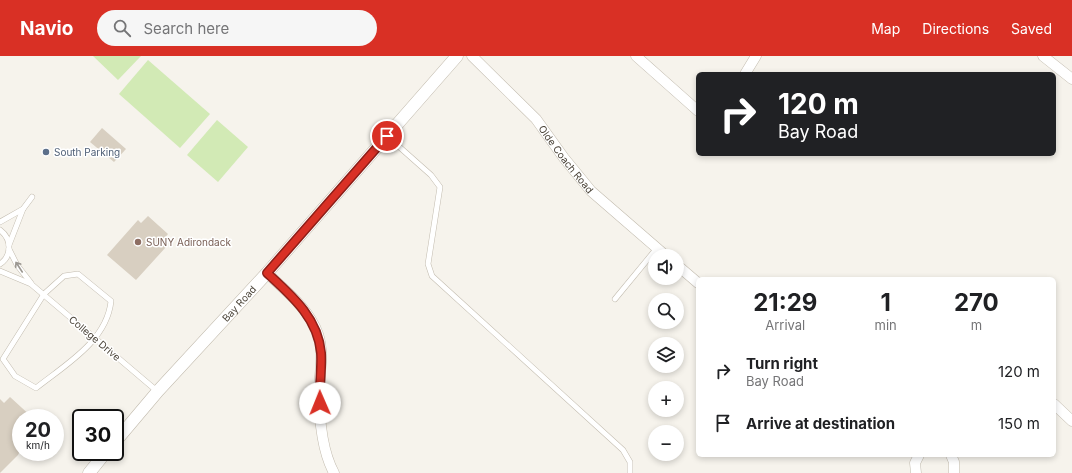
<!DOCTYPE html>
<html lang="en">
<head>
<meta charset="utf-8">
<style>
  body { margin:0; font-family:Inter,sans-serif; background:#f6f6f6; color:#202124; height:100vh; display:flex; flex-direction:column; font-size:15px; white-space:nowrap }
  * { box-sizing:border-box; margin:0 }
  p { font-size:13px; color:#757577 }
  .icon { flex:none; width:22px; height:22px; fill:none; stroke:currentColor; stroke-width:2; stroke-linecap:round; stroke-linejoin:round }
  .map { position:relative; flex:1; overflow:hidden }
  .side { position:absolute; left:696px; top:221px; width:360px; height:180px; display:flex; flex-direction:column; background:#fff; border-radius:6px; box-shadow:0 2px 6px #0003 }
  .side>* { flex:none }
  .hud { position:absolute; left:696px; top:16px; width:360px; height:84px; border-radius:6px; box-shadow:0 2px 6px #0003; background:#202124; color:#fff; overflow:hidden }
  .fabs { position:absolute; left:648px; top:193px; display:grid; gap:8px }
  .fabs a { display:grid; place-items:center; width:36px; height:36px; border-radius:50%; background:#fff; box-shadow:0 2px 6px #0003; font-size:20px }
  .speed { position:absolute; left:12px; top:353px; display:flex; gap:8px; font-size:20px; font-weight:700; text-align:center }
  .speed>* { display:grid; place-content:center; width:52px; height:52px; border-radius:50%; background:#fff; box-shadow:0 2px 6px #0003; line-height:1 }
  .speed small { font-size:10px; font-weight:400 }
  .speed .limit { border:2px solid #111; border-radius:6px; background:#fff; color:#111 }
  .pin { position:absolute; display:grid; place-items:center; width:34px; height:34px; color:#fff; margin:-17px; border:2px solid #fff; border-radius:50%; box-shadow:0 1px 4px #0007 }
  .me { position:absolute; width:44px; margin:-22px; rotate:359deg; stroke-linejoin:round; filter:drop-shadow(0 0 3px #0008) }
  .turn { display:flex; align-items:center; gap:14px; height:84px; padding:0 16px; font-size:18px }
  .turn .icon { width:52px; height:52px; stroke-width:2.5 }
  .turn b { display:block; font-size:28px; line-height:34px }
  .eta { display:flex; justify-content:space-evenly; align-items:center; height:68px; text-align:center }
  .eta b { font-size:24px; font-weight:700; line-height:28px }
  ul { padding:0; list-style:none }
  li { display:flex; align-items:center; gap:12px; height:52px; padding:0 16px }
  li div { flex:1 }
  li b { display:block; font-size:15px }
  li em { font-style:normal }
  header { display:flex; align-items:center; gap:24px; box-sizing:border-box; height:56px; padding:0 20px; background:#d93025; color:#fff }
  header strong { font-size:19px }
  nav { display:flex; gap:22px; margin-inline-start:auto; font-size:14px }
  .search { width:280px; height:36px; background:#f6f6f6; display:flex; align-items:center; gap:10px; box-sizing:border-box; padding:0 14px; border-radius:22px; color:#757577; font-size:15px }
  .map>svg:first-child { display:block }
</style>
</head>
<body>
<header>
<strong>Navio</strong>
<div class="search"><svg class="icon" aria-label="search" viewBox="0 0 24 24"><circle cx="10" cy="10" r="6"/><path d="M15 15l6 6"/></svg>Search here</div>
<nav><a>Map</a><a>Directions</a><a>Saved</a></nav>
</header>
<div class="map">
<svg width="1072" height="417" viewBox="0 0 1072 417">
  <rect width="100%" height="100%" fill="#f6f3ec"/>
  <g fill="#d2eab5">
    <path d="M93,0H141L118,24Z"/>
    <path d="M148,4L210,58L180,92L119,38Z"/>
    <path d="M217,64L248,91L218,126L187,99Z"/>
  </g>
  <g fill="#d8cfc1">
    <path d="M102,72L126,93L114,106L90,86Z"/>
    <path d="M148,160L168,178L160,187L166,191L136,224L107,199L138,164L141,167Z"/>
    <path d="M10,341L33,362H21V393L18,399L0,417V343L4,347Z"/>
  </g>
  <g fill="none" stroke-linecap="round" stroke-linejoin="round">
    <defs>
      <g id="service">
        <path d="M387,80L431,119L440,131L428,208L432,220L623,394L630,406V417"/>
        <path d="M0,166L23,153"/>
        <path d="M0,174C12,183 12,200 0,208"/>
        <path d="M9,189L23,153L32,141"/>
        <path d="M9,193L17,209L31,227"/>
        <path d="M0,215L31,228L157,335"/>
        <path d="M78,218L111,245C107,285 65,309 36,332L15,320L3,303L44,238L64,220Z"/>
        <path d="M615,243L657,192"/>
      </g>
      <g id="minor">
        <path id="s1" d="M472,0L536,63L564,102L591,135L666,200"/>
        <path d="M636,0L698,55"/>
        <path d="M1043,0L1072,23"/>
        <path d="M745,18L756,0"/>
        <path d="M677,209L698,227"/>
        <path d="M267,217C286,235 309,253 318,278C324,296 320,315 319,333C319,360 321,393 334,417"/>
        <path d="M1054,348L1072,365"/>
        <path d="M951,399L954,406V417"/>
        <path d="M916,417L915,407L919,399"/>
      </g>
      <g id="tertiary">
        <path id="s2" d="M115,386L158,335L267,217L457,0"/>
        <path d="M89,417L106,396"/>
      </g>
    </defs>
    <use href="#service" stroke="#c2bbae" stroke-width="6"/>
    <use href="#minor" stroke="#c2bbae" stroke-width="11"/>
    <use href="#tertiary" stroke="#c2bbae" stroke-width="13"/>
    <use href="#service" stroke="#fff" stroke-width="5"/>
    <use href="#minor" stroke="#fff" stroke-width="10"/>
    <use href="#tertiary" stroke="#fff" stroke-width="12"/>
  </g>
  <defs><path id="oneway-shaft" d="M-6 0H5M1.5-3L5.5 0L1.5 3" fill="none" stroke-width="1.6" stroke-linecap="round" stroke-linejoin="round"/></defs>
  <use stroke="#9c9892" href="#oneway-shaft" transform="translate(19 211) rotate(-123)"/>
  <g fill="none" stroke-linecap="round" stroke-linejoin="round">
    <defs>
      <path id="route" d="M320,347C319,330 322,313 321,297C318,262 292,240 267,217L387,80"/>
    </defs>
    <use href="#route" stroke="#8d1f18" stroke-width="10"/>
    <use href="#route" stroke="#d93025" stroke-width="7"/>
  </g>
  <circle fill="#5c6f8a" stroke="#fff" stroke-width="1.5" cx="46" cy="96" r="4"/>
  <circle fill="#8d6e63" stroke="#fff" stroke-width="1.5" cx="138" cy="186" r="4"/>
  <g text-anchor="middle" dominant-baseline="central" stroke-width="3" stroke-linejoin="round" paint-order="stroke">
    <g font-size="10" fill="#4e5e75" stroke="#fff" text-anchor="start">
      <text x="54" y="96">South Parking</text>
    </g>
    <g font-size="10" fill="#4b4439" stroke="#fff">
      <text stroke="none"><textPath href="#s1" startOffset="140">Olde Coach Road</textPath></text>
      <text stroke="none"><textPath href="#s2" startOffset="186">Bay Road</textPath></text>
      <text transform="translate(95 282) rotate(40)">College Drive</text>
    </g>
    <g font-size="10" fill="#785e54" stroke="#fff" text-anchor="start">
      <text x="146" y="186">SUNY Adirondack</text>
    </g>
  </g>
</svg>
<div class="fabs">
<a><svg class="icon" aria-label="sound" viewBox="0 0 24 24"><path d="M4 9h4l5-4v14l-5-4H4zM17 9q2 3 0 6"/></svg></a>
<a><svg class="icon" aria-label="search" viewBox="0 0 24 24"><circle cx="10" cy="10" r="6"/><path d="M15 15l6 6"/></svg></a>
<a><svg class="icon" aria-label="layers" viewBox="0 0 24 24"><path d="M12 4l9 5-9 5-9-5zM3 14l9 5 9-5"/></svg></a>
<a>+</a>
<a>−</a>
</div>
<div class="speed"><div>20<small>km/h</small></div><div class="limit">30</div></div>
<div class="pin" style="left:387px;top:80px;background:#d93025"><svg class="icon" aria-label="arrive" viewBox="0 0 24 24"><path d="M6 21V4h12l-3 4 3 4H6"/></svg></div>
<svg class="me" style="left:320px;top:347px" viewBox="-20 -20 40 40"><circle r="19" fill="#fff"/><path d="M0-13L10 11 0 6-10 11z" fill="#d93025"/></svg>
<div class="hud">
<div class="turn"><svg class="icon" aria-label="right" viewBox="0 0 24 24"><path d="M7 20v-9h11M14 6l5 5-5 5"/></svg><div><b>120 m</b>Bay Road</div></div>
</div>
<section class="side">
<div class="eta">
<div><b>21:29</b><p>Arrival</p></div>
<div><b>1</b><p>min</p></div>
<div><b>270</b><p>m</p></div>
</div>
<ul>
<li><svg class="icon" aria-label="right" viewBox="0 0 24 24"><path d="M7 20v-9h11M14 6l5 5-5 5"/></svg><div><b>Turn right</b><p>Bay Road</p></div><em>120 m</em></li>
<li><svg class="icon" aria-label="arrive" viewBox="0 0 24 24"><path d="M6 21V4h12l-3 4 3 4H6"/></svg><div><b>Arrive at destination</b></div><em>150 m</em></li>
</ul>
</section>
</div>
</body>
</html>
